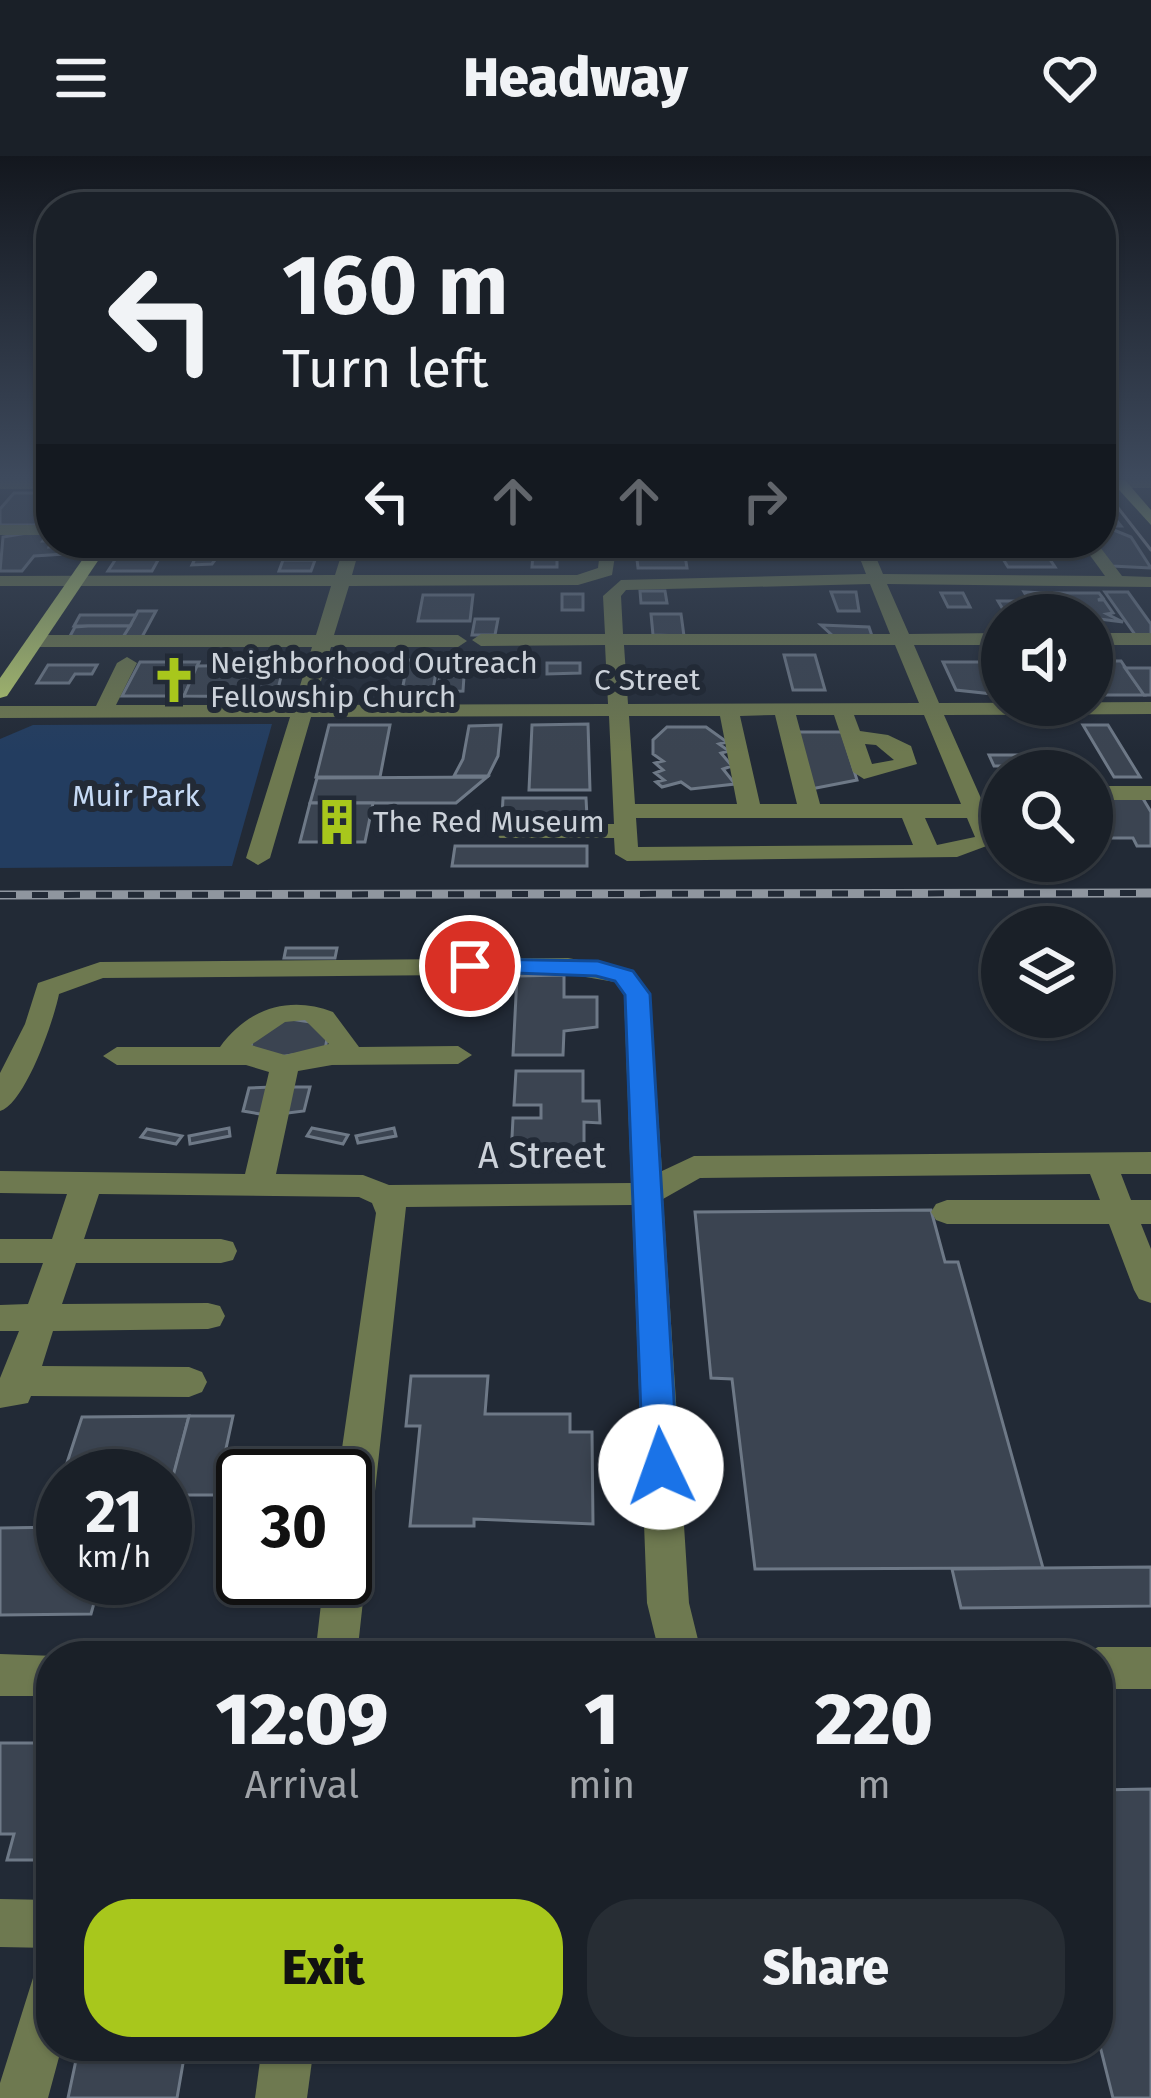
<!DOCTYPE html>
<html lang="en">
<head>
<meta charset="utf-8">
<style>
  body { margin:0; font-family:"Fira Sans",sans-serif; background:#272d34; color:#f1f3f6; height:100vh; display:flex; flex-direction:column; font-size:45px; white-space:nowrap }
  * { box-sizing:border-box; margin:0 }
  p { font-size:39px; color:#9fa3a8 }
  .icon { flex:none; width:66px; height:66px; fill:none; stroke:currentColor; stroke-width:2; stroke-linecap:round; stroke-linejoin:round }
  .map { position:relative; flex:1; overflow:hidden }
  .sheet { position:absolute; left:36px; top:1485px; width:1077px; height:420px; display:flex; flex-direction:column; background:#1a2028; border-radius:48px; box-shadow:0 3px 9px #0004,0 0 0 3px #383e45 }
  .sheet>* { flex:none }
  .banner { position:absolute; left:36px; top:36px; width:1080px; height:366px; border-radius:48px; box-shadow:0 3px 9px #0004,0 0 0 3px #383e45; background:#1a2028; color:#f1f3f6; overflow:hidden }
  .controls { position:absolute; left:981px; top:438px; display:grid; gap:24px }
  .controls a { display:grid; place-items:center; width:132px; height:132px; border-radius:50%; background:#1a2028; box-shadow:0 3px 9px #0004,0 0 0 3px #383e45; font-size:60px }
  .speed { position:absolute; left:36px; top:1293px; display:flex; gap:24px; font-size:60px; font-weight:700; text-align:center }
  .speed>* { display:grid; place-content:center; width:156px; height:156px; border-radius:50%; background:#1a2028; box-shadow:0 3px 9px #0004,0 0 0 3px #383e45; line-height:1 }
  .speed small { font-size:30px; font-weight:400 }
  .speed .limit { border:6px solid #111; border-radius:18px; background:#fff; color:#111 }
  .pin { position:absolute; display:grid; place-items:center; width:102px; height:102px; color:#fff; margin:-51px; border:6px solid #fff; border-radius:50%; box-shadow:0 3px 12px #0007 }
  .me { position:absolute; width:132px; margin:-66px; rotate:357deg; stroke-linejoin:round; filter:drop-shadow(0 0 9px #0008) }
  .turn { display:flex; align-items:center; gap:42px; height:252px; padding:0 48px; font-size:54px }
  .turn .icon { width:156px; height:156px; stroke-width:2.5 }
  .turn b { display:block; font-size:84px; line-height:102px }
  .lanes { display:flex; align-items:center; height:114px; padding:0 48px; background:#0003; justify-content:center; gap:60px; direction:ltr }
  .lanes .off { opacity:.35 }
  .eta { display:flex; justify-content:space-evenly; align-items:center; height:204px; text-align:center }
  .eta b { font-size:72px; font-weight:800; line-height:84px }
  .action { display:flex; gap:24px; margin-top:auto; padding:24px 48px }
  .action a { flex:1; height:138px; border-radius:48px; background:#a8c71c; color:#111; font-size:48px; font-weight:800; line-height:138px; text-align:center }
  .action a+a { background:#272d34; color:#f1f3f6 }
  header { display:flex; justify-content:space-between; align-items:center; height:156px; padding:0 48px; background:#1a2028; font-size:54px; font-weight:800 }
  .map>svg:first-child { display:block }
</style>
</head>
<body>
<header><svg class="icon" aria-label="menu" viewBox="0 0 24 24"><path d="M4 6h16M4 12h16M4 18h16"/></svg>Headway<svg class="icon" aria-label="heart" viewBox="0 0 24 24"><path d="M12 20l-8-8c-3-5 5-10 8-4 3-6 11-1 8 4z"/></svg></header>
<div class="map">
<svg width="1151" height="1942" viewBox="0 0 1151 1942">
  <rect width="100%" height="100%" fill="#222a36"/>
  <path fill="#233d60" d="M272,568L232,710L0,712V583L33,569Z"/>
  <g fill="#3b4451" stroke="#6e7987" stroke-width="3">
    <path d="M14,337H51V349L35,369H0V353Z"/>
    <path d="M1101,345L1121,370H1104L1131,381L1151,412L1112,410L1094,387H1101Z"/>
    <path d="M33,376H50L43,385H51L49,391H71L65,398L34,400L22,415H0L3,381Z"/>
    <path d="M126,387H176L172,395H121Z"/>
    <path d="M635,387H683L687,412H638Z"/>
    <path d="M993,387H1039L1055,411H1008Z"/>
    <path d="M200,392H217L223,393L212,408L192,409Z"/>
    <path d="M121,395H163L152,415H108Z"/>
    <path d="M533,398H557V411H532Z"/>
    <path d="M283,404H315L311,415H279Z"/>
    <path d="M640,435H665L667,447H641Z"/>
    <path d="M831,436H856L859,455H838Z"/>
    <path d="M1024,436L1045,437L1048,442L1042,444H1049L1057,457L1052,458L1062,459H1038Z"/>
    <path d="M1105,436H1128L1151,468V480H1136Z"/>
    <path d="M941,437H963L970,451H948Z"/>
    <path d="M1058,437H1099L1103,442L1098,444H1104L1113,457L1107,458L1123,466L1068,459L1078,458L1071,457L1062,444H1069Z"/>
    <rect x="562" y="438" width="21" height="16"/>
    <path d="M423,439H473L470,465H418Z"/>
    <path d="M998,445H1025L1034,459L1004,455Z"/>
    <path d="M138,455H156L142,481H123Z"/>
    <path d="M651,458H681L684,480L653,479Z"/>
    <path d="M80,459H136L130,470H74Z"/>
    <path d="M475,463H498L495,479H472Z"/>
    <path d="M821,469L869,471L872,480H833Z"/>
    <path d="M88,470H130L123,481L69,482L75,471Z"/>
    <path d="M784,499H815L825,534H793Z"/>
    <path d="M408,504H438L432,540H401Z"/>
    <path d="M1092,505H1121L1144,539H1096Z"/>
    <path d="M140,506H199L184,540H122Z"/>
    <path d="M943,506H1002V539L956,534Z"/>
    <path d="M547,507H580V517L547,518Z"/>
    <path d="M48,509H97L92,518H75L69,527H37Z"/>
    <path d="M284,509L276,541L184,540L197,510Z"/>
    <path d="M1125,512H1151V539H1144Z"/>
    <path d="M440,520H464L463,535L437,536Z"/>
    <path d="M588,568L590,634H529L532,569Z"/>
    <path d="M329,569H390L380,621H316Z"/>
    <path d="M501,569L498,600L488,620H454L463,603L469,570Z"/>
    <path d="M1083,569H1108L1140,621H1114Z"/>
    <path d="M667,571H706L727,586L719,588L729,595L721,597L732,610L723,613L735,628L691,633L681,626L662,631L656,626L664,624L655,617L663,614L655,607L663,605L653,598V584Z"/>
    <path d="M797,576H842L857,624L811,633Z"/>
    <path d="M989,599H1033L1038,610H994Z"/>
    <path d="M487,621L456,647H310L317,622Z"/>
    <path d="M1092,641H1142L1151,656V690H1137L1133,682H1092Z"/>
    <path d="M503,642H586L587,661H502Z"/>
    <path d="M310,647H373L365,686H300Z"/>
    <path d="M455,690H587V710H452Z"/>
    <path d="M286,792H337L335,802H284Z"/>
    <path d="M564,819V841H597V871L564,875L563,899H513L517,820Z"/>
    <path d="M284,862L317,867L328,877L325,894L279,901L250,895L254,876Z"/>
    <path d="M516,915H583V945H599L600,967L584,966V1000L511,1001L513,962H541V949H514Z"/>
    <path d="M272,931L266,959L243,955L249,932Z"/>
    <path d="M286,931H310L304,955L280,958Z"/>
    <path d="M229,972L230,980L190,988L189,980Z"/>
    <path d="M312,972L348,979L343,988L307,980Z"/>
    <path d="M394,972L396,980L358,987L356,980Z"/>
    <path d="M147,973L182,980L176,988L141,981Z"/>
    <path d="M931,1054L945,1106H958L1043,1412L755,1413L732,1223L711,1222L695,1056Z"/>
    <path d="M411,1220H488L485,1258H570V1276H592L593,1368L474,1363V1370H410L420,1270H406Z"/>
    <path d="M189,1260L172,1326H165V1320H63L61,1325L82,1261Z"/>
    <path d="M189,1260H233L216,1339H168Z"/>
    <path d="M63,1371V1422H101L91,1458L0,1459V1372Z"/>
    <path d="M1151,1411V1450L961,1452L952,1413Z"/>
    <path d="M0,1587H51V1704H7L14,1678H0Z"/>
    <path d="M1151,1633V1942H1113L1098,1882V1801H1106L1098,1770V1634Z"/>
    <path d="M79,1890H186L177,1942H68Z"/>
  </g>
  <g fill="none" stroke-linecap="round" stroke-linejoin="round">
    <g fill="#6e7950" fill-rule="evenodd">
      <rect x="0" y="324" width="51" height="9"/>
      <rect x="1101" y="324" width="50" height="8"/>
      <rect x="0" y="369" width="51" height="10"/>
      <path d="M345,387H361L352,419H577L598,412L601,387H617L612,419L578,429L349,430L334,479H458L467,485L458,491H331L314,549L608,548L605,489L481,490L472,484L481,478H605L603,440L621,424L866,418L854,387H870L883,418L1105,420L1081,387H1097L1122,420L1151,421V431L887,428L909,478L1002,477V489H914L939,547L1151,546V558L944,559L1000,685L957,701L627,705L615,698L614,682H500L488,675L500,668H614L609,560L311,561L270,702L258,709L246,702L290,561L0,562V550H96L117,507L127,501L137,507L116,549H294L312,491H35L26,485L35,479H316L331,430H0V420L335,419ZM870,428L890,478H623L621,440L626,434ZM624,489H895L919,547L628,548ZM775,559L797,648H760L740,560ZM796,559H834L853,616L864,623L917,608L911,590L888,579L860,575L854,559H924L961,648H820ZM629,560H720L737,648H635ZM865,588L876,589L894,604L872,608ZM636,662H902L913,689L638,691ZM925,662H967L975,681L937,689Z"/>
      <rect x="1092" y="477" width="59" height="12"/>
      <rect x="1092" y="630" width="59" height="14"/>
      <path d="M568,802L633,814L650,839L662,1015L694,1000L1151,996V1018H1121L1131,1044H1151V1068H1141L1151,1093V1147L1139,1143L1134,1134L1109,1068H947L936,1064L931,1056L936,1048L947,1044H1100L1090,1018L700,1022L663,1043L689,1447L702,1500H660L647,1447L632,1049L406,1051L357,1500H315L324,1422H345V1320H338L376,1057L372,1047L359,1041L99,1038L84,1083H221L233,1086L237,1095L233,1104L221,1107H76L62,1148L208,1147L220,1150L225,1160L220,1170L208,1173L53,1175L42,1210L189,1211L202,1216L207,1226L202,1236L189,1241L31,1240L28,1247L0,1252V1222L19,1175H0V1149L28,1148L43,1107H0V1083H52L67,1038L0,1037V1015L245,1018L269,916L246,909H117L103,900L117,891H220C247,853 289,839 333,856L359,891L458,890L472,899L458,908L332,909L298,915L276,1018L363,1019L389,1029L631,1027L624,839L615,826L568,818L103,822L59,838C54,864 25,948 0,955V917L25,868L38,827L100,806ZM305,864L329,888L285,899L251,889L285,866Z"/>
      <path d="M1098,1491H1151V1533H1098V1500H1082Z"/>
      <path d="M0,1498L55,1500H51V1540H0Z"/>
      <path d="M0,1743L51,1744V1792L0,1791Z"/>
      <path d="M51,1815V1890H62L48,1942H0V1927L33,1822Z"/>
      <path d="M262,1890H314L307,1942H255Z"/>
    </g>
    <g fill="#b3c970" fill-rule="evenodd">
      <path d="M1110,324H1125L1151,354V369Z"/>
      <path d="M94,387H110L7,540L0,542V522Z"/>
    </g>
    <path stroke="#8f969f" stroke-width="3" d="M1101,330L1151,394"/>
    <defs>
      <path id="rail" d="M0,739L1151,737"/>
    </defs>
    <use href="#rail" stroke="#8f969f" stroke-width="9"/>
    <use href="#rail" stroke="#222a36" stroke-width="6" stroke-dasharray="16" stroke-linecap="butt"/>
  </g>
  <linearGradient id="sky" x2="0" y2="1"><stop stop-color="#13171e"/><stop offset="0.54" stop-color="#3e4a5d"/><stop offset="1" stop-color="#3e4a5d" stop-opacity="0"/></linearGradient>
  <rect width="1151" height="596" fill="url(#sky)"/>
  <path fill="#1a73e8" stroke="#114b97" stroke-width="3" d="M470,803L598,805L633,815L650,838L678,1311L673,1322L661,1326L648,1322L643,1311L625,839L615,825L596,820L461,815V805Z"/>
  <defs>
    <symbol id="church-bare" viewBox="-9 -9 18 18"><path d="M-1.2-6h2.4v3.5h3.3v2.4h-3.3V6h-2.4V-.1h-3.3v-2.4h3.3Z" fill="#a8c71c" stroke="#222a36" stroke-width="2.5" paint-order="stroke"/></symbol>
    <symbol id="building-bare" viewBox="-9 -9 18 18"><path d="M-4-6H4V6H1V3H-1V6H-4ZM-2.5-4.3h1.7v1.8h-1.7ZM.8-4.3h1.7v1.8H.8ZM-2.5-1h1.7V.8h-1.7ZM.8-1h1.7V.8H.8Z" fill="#a8c71c" stroke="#222a36" stroke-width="2.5" paint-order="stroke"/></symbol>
  </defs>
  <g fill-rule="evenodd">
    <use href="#church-bare" x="141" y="491" width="66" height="66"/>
    <use href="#building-bare" x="304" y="633" width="66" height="66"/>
  </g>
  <g text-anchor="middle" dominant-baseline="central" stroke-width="12" stroke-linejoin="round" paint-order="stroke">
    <g font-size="30" fill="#ccd2da" stroke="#222a36" text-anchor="start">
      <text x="210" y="507">Neighborhood Outreach<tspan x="210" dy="34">Fellowship Church</tspan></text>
      <text x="373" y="666">The Red Museum</text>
    </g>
    <g font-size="30" fill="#ccd2da" stroke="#222a36">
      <text x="647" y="524">C Street</text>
    </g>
    <g font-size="30" fill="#c6daf5" stroke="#222a36">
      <text x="136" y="640">Muir Park</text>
    </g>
    <g font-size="36" fill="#ccd2da" stroke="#222a36">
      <text x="542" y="1000">A Street</text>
    </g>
  </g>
</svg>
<div class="controls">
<a><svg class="icon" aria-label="sound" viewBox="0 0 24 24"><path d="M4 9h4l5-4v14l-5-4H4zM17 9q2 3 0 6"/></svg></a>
<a><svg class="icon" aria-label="search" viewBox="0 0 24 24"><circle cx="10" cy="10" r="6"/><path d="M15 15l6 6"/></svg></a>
<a><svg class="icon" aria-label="layers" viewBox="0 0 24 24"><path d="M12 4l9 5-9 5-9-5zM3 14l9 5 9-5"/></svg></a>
</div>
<div class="speed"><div>21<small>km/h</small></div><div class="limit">30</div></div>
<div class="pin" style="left:470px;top:810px;background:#d93025"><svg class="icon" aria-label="arrive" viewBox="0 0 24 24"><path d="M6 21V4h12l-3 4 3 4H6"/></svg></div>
<svg class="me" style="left:661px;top:1311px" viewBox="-20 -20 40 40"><circle r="19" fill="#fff"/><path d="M0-13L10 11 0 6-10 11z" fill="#1a73e8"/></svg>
<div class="banner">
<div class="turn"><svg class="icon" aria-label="left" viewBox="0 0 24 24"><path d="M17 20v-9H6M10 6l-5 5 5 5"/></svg><div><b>160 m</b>Turn left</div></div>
<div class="lanes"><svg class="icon" aria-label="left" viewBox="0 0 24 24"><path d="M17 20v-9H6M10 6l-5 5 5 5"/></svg><svg class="icon off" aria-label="ahead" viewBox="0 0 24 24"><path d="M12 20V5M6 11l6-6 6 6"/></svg><svg class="icon off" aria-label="ahead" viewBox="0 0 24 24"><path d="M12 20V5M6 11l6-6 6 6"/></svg><svg class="icon off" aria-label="right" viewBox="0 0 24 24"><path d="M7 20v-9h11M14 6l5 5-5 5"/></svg></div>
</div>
<section class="sheet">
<div class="eta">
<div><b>12:09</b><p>Arrival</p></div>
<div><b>1</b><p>min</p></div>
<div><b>220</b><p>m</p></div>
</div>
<div class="action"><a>Exit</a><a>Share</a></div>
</section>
</div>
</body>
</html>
